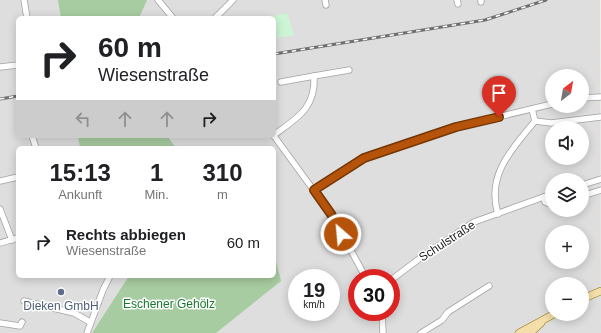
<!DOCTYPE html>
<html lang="de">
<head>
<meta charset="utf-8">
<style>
  body { margin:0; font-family:Helvetica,sans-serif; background:#f6f6f6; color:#202124; height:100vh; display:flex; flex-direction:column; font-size:15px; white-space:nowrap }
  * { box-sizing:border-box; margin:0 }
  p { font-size:13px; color:#757577 }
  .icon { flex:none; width:22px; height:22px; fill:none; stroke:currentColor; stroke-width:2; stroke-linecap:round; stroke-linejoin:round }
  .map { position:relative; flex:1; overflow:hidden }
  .panel { position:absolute; left:16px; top:146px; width:260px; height:132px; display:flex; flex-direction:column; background:#fff; border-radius:6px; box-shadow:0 2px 10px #0003 }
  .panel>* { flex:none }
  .banner { position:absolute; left:16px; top:16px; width:260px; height:122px; border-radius:6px; box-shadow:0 2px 10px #0003; background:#fff; color:#202124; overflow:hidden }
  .needle { width:26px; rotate:31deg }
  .controls { position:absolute; left:545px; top:69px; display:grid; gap:8px }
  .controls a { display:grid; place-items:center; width:44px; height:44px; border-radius:50%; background:#fff; box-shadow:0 2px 10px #0003; font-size:20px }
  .speed { position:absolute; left:288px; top:269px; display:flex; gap:8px; font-size:20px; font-weight:700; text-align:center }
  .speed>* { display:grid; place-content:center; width:52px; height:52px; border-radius:50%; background:#fff; box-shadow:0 2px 10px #0003; line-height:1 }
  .speed small { font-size:10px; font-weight:400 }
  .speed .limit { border:6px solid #d22; background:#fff; color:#111 }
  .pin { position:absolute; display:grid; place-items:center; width:34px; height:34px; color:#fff; margin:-41px -17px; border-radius:50% 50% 50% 0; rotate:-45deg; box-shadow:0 0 4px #0007 }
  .pin .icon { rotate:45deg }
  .me { position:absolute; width:44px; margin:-22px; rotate:333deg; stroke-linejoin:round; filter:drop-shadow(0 0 3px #0008) }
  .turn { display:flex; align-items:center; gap:14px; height:84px; padding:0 16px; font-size:18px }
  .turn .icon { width:52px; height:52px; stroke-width:2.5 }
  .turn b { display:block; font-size:28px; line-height:34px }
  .lanes { display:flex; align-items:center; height:38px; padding:0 16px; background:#0003; justify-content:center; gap:20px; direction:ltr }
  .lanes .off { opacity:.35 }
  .eta { display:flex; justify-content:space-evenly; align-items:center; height:68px; text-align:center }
  .eta b { font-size:24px; font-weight:700; line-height:28px }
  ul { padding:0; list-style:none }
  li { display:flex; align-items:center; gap:12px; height:56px; padding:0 16px }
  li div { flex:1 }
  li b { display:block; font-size:15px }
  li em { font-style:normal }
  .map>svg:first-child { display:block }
</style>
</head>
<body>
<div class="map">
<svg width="601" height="333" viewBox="0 0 601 333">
  <rect width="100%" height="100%" fill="#f0efe9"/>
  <path fill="#dfdede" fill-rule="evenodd" d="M0,0H600L601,333H0ZM18,18H274V136H18ZM552,76H582V106H552ZM552,128H582V158H552ZM18,148H274V276H18ZM552,180H582V210H552ZM552,232H582V262H552ZM297,278H331V312H297ZM357,278H391V312H357ZM552,284H582V314H552Z"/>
  <g fill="#a8cca1">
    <path d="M58,0H147L139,18H61Z"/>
    <path d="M78,136H167L176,148H80Z"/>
    <path d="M274,253L281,281L216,333H92L129,276H274Z"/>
  </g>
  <path fill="#cbf5d4" d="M287,13L294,35L277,38L273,16Z"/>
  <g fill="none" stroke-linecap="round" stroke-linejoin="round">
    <defs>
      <g id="minor">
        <path d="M24,0L27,18"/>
        <path d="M158,0L173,18"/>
        <path d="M325,0L326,5"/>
        <path d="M457,0L458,4"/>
        <path d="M481,0V2"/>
        <path d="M215,18L233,0"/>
        <path d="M0,67L18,65"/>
        <path d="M281,82L314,76"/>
        <path d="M582,98L601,97"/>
        <path d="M532,109L535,121"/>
        <path d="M274,135C297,118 316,108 314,76L349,70"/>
        <path d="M32,136L36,148"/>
        <path d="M274,136L331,214L366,278"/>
        <path d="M0,181L18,177"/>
        <path d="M582,185L601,179"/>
        <path d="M314,190L340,172L364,158L405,143L456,127L552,104"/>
        <path d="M582,196L601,190"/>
        <path d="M544,197L545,202L552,205"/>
        <path d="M0,209L12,240"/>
        <path d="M498,214C486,175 512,149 535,121L551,123L601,117"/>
        <path d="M0,243L18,238"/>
        <path d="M391,280L419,259L474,222L552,194"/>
        <path d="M24,301L74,313L90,322"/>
        <path d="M382,312L383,333"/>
        <path d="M0,323L20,326L22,322"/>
        <path d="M87,333L103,290L110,276"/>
        <path d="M421,333L442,320L448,312L489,286"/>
      </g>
      <g id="major">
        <path d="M582,299L601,291"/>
        <path d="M519,333L554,314"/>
        <path d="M530,333L541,323"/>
      </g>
    </defs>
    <use href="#minor" stroke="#a2a2a2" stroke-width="7"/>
    <use href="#major" stroke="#90770e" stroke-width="8"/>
    <use href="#minor" stroke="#fff" stroke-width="5.5"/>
    <use href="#major" stroke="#f4deaa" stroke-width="7"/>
    <defs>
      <g id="rail">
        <path d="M274,54L485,20L546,0"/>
        <path d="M0,99L18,96"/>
      </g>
    </defs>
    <use href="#rail" stroke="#6f6f6f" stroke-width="3"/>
    <use href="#rail" stroke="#fff" stroke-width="1.5" stroke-dasharray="4.5" stroke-linecap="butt"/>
  </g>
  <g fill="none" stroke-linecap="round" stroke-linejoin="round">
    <defs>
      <path id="route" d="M341,234L331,214L314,190L364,158L456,127L499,117"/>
    </defs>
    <use href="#route" stroke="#753606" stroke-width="10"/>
    <use href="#route" stroke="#b45309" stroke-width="7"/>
  </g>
  <circle fill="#5c6f8a" stroke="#fff" stroke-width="1.5" cx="61" cy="292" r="4"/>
  <g text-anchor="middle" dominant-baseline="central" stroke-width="3" stroke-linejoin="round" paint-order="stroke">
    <g font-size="12" fill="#212121" stroke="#fff">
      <text transform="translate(447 241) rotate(-33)">Schulstraße</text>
    </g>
    <g font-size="12" fill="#16782c" stroke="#fff">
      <text x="169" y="304">Eschener Gehölz</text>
    </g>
    <g font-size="12" fill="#4e5e75" stroke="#fff">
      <text x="61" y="306">Dieken GmbH</text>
    </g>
  </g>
</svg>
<div class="controls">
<a><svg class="needle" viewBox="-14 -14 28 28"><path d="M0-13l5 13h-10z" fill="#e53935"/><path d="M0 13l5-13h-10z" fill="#757577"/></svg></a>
<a><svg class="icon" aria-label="sound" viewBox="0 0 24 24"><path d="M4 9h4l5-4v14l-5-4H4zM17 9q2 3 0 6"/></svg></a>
<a><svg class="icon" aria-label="layers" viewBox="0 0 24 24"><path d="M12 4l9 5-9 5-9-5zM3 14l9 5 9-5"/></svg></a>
<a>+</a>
<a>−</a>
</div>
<div class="speed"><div>19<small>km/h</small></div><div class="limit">30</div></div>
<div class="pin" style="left:499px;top:117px;background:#d93025"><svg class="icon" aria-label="arrive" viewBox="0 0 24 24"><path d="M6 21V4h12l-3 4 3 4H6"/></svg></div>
<svg class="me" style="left:341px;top:234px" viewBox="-20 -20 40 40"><circle r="17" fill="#b45309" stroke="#fff" stroke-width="3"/><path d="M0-11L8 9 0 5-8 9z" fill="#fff"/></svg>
<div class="banner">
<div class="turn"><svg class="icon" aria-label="right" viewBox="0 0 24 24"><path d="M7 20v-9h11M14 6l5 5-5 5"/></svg><div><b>60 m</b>Wiesenstraße</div></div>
<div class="lanes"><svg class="icon off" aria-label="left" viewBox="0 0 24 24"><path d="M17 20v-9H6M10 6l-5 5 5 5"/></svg><svg class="icon off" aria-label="ahead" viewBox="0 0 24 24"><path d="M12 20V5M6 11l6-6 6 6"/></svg><svg class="icon off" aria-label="ahead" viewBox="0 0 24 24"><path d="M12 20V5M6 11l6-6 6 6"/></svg><svg class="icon" aria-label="right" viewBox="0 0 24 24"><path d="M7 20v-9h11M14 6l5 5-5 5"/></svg></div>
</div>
<section class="panel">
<div class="eta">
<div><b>15:13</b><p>Ankunft</p></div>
<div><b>1</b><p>Min.</p></div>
<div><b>310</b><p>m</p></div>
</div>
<ul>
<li><svg class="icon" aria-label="right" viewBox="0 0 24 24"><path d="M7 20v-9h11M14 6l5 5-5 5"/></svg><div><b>Rechts abbiegen</b><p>Wiesenstraße</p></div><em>60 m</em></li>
</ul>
</section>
</div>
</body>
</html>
